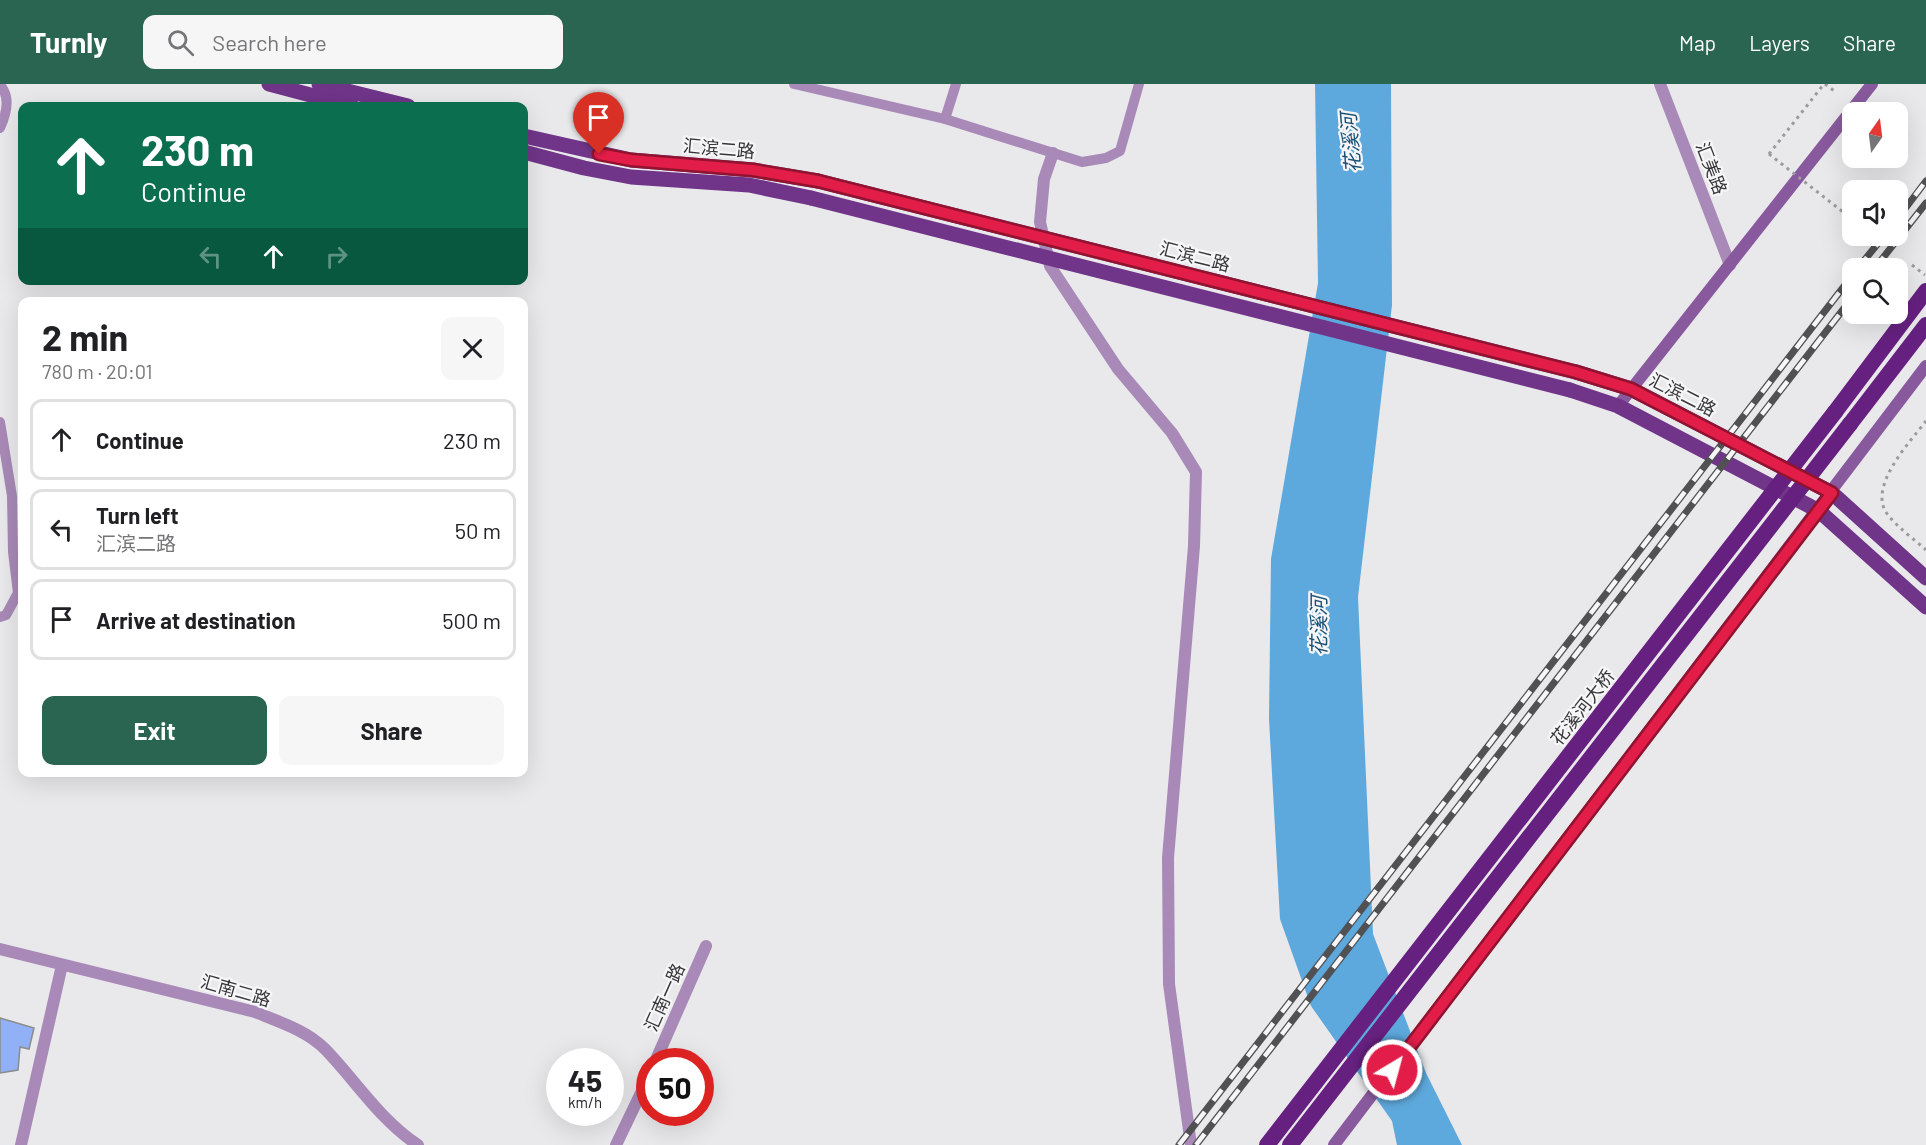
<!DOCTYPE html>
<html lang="en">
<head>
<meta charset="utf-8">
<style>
  body { margin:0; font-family:Barlow,"Noto Sans SC",sans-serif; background:#f6f6f6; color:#202124; height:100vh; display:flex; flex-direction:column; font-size:22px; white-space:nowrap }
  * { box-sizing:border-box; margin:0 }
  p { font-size:20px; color:#757577 }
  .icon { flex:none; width:33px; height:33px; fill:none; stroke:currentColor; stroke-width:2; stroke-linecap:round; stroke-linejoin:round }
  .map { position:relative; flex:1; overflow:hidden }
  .sheet { position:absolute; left:18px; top:213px; width:510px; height:480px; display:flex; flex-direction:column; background:#fff; border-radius:12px; box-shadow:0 6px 24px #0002 }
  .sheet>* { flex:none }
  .top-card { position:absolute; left:18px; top:18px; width:510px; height:183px; border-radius:12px; box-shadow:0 6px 24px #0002; background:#0b6e4f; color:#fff; overflow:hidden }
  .needle { width:39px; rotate:14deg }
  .fabs { position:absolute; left:1842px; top:18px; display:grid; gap:12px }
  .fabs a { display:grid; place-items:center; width:66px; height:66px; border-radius:12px; background:#fff; box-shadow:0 6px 24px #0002; font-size:30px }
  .speed { position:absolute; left:546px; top:964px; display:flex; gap:12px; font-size:30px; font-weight:700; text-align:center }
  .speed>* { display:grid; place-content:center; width:78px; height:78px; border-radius:50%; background:#fff; box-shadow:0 6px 24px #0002; line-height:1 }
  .speed small { font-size:15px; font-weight:400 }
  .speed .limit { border:9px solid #d22; background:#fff; color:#111 }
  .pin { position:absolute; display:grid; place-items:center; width:51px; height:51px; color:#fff; margin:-62px -26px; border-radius:50% 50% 50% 0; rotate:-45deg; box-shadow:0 0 6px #0007 }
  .pin .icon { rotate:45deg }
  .me { position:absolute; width:66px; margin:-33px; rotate:37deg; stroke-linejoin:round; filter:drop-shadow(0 0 4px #0008) }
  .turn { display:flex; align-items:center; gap:21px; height:126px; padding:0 24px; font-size:27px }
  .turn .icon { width:78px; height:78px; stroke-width:2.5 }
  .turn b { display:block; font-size:42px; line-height:51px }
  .lanes { display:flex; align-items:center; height:57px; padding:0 24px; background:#0003; justify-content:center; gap:30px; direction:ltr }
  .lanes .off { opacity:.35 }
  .round { display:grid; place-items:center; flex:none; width:63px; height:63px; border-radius:12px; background:#f6f6f6 }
  .overview { display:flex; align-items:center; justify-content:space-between; height:102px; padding:0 24px }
  h1 { font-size:36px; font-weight:700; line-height:45px }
  .action { display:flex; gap:12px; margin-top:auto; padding:12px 24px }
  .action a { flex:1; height:69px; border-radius:12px; background:#296551; color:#fff; font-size:24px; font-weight:700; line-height:69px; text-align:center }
  .action a+a { background:#f6f6f6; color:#202124 }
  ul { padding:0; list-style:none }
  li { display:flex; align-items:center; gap:18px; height:81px; margin:0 12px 9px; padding:0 12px; border:3px solid #e0e0e0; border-radius:12px }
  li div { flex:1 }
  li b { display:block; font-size:22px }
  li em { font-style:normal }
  header { display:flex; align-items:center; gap:36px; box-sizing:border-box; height:84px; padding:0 30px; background:#296551; color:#fff }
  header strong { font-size:28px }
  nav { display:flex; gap:33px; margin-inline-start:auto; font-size:21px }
  .search { width:420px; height:54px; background:#f6f6f6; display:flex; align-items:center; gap:15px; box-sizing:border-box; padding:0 21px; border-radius:12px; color:#757577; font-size:22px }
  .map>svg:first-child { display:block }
</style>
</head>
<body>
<header>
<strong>Turnly</strong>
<div class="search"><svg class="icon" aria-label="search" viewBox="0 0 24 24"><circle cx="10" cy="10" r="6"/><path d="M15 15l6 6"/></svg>Search here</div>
<nav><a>Map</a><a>Layers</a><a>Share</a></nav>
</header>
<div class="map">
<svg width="1926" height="1061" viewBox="0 0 1926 1061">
  <rect width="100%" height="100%" fill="#e9e8eb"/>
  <path fill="#5da8dc" d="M1315,0H1391L1392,221L1358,513L1373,850L1426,989L1462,1061H1397L1392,1037L1311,922L1280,835L1269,635L1271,475L1318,199Z"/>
  <path fill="#91b0f6" stroke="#8a8c8e" stroke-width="1.5" d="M0,934L34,944L29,965L20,963L18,986L0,989Z"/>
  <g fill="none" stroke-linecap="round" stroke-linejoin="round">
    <g stroke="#9b9a9d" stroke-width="3" stroke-dasharray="3 4.5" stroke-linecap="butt">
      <path d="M1825,0L1837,9"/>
      <path d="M1769,70L1824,0"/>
      <path d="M1912,181L1925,191"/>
      <path d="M1926,337C1910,358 1866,404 1888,431C1898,444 1914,455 1926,466"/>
    </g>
    <g stroke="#a889b7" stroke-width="10">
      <path d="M794,0L945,35L1082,78L1106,74L1120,67L1139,0"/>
      <path d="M0,1C11,13 6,31 0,44"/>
      <path d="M945,35L956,0"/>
      <path d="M0,338L12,412L13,468L18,509L6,531L0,533"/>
    </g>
    <g stroke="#a889b7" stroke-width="12">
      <path d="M1053,69L1044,95L1040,138L1050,182L1118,285L1172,349L1196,388L1194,462L1168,774L1169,900L1191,1061"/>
      <path d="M0,865L255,928C279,938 306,946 325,965C356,997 380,1036 418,1061"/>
      <path d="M655,978L706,862"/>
      <path d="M21,1061L62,881"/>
      <path d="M616,1061L650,990"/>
    </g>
    <path stroke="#a889b7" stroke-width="12" d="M1660,0L1730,181"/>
    <g stroke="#885a9d" stroke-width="12">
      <path d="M1618,322L1872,0"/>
      <path d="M1334,1061L1926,282"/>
    </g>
    <g stroke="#703589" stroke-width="15">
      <path d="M269,0L352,22"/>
      <path d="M319,0L408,22"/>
      <path d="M524,52L631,76L753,86L818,97"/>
      <path d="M524,68L584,84L631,93L749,101L811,114"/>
      <path d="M1576,288L1631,305L1832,409L1926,494"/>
      <path d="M1570,306L1618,322L1819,427L1926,523"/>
    </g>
    <g stroke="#662080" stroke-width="16">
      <path d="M1835,328L1926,207"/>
      <path d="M1850,340L1926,241"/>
    </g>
    <defs>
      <g id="rail">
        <path d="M1898,134L1926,97"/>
        <path d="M1858,184L1884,152"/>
        <path d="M1875,184L1926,119"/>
        <path d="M1179,1061L1852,192"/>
        <path d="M1196,1061L1852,214"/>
      </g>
    </defs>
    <use href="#rail" stroke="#515153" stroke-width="7"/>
    <use href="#rail" stroke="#f6f6f9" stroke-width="4.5" stroke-dasharray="14" stroke-linecap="butt"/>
    <path stroke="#9b9a9d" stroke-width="3" stroke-dasharray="3 4.5" stroke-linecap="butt" d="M1769,70L1852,135"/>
    <g stroke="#703589" stroke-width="15">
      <path d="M818,97L1576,288"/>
      <path d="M811,114L1570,306"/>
    </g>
    <g stroke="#662080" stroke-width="16">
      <path d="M1267,1061L1835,328"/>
      <path d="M1290,1061L1850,340"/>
    </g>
  </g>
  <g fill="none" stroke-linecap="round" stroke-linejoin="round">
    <defs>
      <path id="route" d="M599,70L631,76L753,86L818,97L1576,288L1631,305L1832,409L1392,986"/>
    </defs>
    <use href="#route" stroke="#92132f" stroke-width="15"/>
    <use href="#route" stroke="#e11d48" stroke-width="10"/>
  </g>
  <g text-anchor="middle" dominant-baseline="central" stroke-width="4.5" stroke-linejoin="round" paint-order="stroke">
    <g font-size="18" fill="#363637" stroke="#f6f6f9">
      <text transform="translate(719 64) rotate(5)">汇滨二路</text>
      <text transform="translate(1712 84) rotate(69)">汇美路</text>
      <text transform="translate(1195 172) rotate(14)">汇滨二路</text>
      <text transform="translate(1683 310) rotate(27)">汇滨二路</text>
      <text transform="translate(1582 623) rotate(-52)">花溪河大桥</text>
      <text transform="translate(236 906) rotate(16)">汇南二路</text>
      <text transform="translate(664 913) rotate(-66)">汇南一路</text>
    </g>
    <g font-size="20" font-style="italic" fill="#195175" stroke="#f6f6f9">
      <text transform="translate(1350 59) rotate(-95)">花溪河</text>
      <text transform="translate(1318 542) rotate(-90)">花溪河</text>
    </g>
  </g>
</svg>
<div class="fabs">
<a><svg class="needle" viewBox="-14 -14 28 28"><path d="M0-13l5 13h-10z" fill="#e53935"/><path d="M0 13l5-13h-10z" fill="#757577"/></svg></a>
<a><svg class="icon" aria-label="sound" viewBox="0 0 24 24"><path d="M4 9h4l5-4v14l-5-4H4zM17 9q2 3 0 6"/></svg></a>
<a><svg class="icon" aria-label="search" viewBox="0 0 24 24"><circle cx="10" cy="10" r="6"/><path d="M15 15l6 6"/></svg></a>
</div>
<div class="speed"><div>45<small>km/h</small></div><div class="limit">50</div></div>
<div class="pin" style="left:599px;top:70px;background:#d93025"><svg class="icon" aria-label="arrive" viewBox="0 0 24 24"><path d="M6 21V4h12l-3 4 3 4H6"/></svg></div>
<svg class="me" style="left:1392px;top:986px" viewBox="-20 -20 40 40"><circle r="17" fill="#e11d48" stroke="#fff" stroke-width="3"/><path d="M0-11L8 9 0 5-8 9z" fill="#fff"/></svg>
<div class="top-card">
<div class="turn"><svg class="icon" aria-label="ahead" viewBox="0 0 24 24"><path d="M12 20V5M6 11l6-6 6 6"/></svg><div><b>230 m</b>Continue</div></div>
<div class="lanes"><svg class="icon off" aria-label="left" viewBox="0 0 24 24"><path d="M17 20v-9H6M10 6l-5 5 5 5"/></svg><svg class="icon" aria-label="ahead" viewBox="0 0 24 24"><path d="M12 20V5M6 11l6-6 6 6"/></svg><svg class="icon off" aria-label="right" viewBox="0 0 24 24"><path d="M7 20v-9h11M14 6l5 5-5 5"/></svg></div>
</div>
<section class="sheet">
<div class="overview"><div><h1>2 min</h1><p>780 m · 20:01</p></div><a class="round"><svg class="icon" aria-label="close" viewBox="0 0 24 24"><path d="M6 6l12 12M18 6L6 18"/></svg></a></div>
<ul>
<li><svg class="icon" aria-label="ahead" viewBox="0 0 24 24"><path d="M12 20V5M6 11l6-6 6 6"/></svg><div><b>Continue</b></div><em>230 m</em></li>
<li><svg class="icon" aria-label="left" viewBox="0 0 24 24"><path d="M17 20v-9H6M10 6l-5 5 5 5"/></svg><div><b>Turn left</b><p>汇滨二路</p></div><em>50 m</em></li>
<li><svg class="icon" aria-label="arrive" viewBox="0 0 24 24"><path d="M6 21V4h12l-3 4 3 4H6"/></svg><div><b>Arrive at destination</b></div><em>500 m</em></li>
</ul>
<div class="action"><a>Exit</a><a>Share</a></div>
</section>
</div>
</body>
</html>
